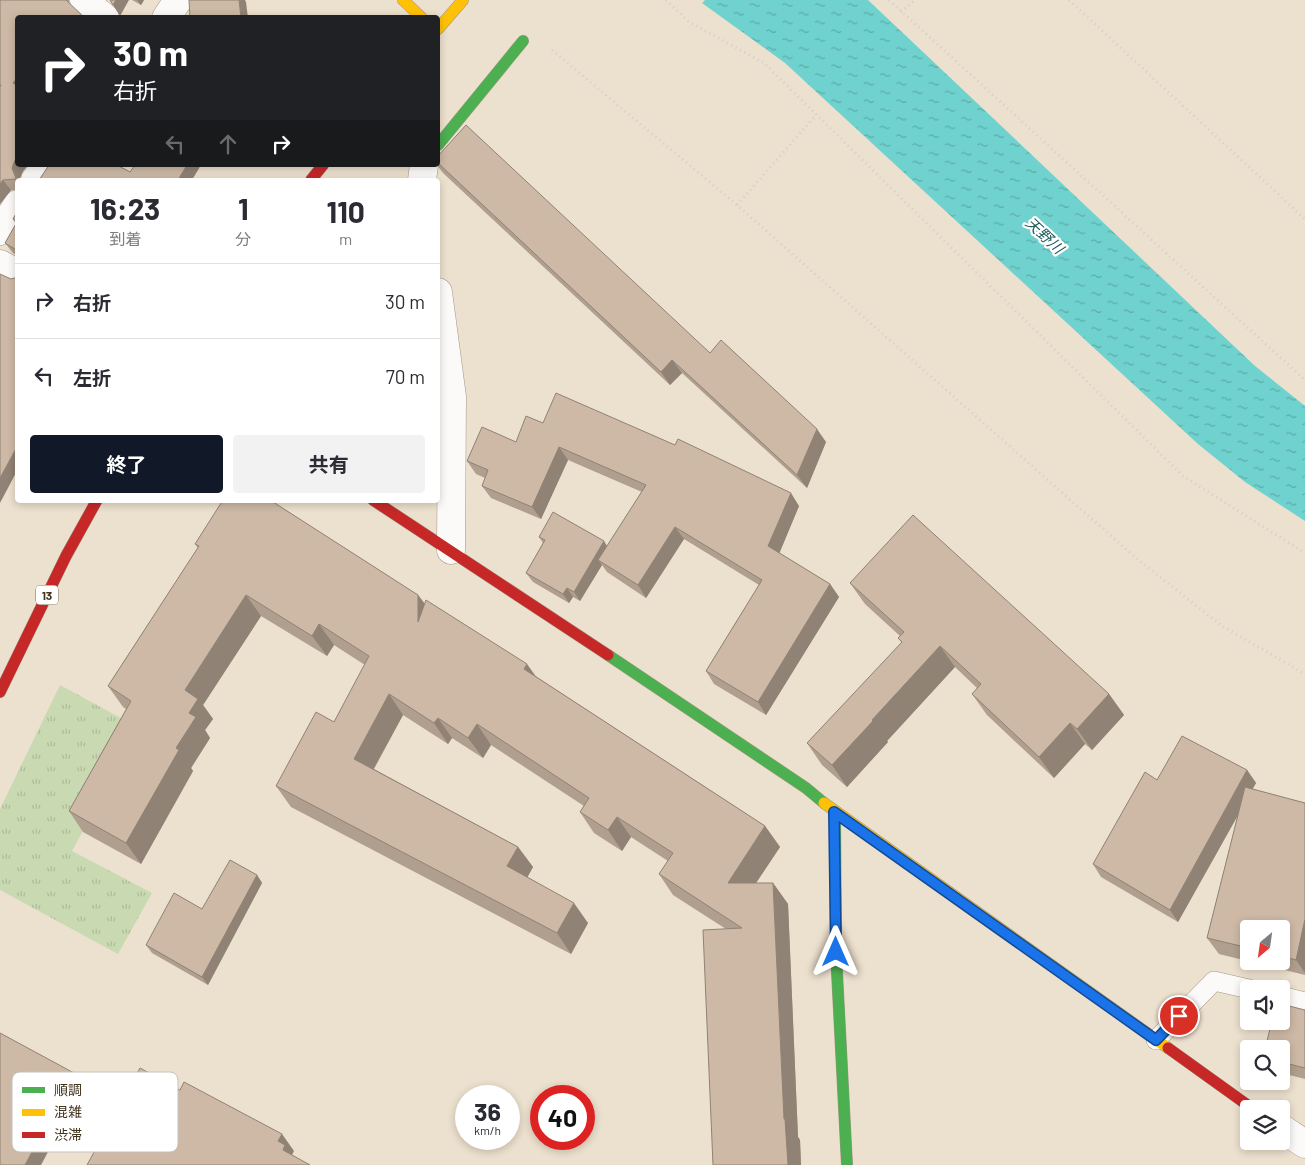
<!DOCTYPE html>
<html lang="ja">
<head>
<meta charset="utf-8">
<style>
  body { margin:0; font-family:Barlow,"Noto Sans JP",sans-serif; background:#f2f2f3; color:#2b2b33; height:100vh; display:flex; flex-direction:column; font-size:19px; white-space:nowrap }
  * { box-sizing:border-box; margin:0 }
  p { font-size:16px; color:#7c7c81 }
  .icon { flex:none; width:28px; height:28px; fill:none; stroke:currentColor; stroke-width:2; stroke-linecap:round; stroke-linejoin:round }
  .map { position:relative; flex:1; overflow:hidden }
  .drawer { position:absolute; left:15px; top:178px; width:425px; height:325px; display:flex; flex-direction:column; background:#fff; border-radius:5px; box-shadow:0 2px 8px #0003 }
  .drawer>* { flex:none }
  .guide { position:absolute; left:15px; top:15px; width:425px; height:152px; border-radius:5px; box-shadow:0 2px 8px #0003; background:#202124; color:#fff; overflow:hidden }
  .needle { width:32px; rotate:209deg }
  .tools { position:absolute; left:1240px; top:920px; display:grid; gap:10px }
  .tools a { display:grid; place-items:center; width:50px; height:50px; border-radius:5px; background:#fff; box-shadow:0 2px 8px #0003; font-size:25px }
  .speed { position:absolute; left:455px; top:1085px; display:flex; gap:10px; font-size:25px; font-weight:700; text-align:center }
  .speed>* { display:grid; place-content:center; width:65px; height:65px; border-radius:50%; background:#fff; box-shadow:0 2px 8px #0003; line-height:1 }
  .speed small { font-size:12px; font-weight:400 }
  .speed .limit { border:8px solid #d22; background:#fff; color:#111 }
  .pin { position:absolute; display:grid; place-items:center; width:42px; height:42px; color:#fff; margin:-21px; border:2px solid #fff; border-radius:50%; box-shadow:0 1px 5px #0007 }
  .me { position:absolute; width:55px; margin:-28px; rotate:0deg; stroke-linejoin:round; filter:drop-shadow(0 0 4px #0008) }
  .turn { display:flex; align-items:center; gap:18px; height:105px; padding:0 15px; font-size:22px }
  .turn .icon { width:65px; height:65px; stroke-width:2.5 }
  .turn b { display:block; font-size:35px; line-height:42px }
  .lanes { display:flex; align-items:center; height:48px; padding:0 15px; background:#0003; justify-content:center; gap:25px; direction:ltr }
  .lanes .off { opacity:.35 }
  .eta { display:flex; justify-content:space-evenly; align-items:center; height:85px; text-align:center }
  .eta b { font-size:30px; font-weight:700; line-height:35px }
  .button { display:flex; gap:10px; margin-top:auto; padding:10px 15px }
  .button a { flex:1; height:58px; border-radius:5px; background:#111827; color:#fff; font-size:20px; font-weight:700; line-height:58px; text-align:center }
  .button a+a { background:#f2f2f3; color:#2b2b33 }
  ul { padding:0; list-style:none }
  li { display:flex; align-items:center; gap:15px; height:75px; padding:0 15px; border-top:1px solid #e1e1e2 }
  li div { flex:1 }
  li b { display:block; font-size:19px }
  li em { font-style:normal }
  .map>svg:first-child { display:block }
</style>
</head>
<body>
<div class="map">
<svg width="1305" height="1165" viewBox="0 0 1305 1165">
  <defs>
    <pattern id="grass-tufts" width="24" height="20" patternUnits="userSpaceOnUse" patternTransform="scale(1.25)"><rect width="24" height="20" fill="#c9dab2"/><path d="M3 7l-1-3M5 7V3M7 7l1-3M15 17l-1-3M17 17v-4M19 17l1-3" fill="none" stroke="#aebc99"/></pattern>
    <pattern id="water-ripples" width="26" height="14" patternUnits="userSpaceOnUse" patternTransform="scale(1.25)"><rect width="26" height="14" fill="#6fd2ce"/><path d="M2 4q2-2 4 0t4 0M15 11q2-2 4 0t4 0" fill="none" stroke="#5daba7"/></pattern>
  </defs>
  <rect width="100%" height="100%" fill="#ece0ce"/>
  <path fill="url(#grass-tufts)" d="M60,685L139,728L72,851L152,893L118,954L0,890V809Z"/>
  <path fill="url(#water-ripples)" d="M705,0H868L1255,366L1305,406V521L1245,482L1198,444L785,63L702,3Z"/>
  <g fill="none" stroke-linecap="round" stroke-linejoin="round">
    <defs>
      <g id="lane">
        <path d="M1281,996L1305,1002"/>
        <path d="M1156,1040L1214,981L1249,989"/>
      </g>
      <g id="street">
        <path d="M84,0L105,18"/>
        <path d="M166,18L178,0"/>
        <path d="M35,180L47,165"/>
        <path d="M422,180L424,165"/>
        <path d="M0,231L18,204"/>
        <path d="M0,264L18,274"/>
        <path d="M438,292L452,397L451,550"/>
        <path d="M1281,1128L1305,1144"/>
      </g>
      <g id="fast">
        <path d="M438,145L523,41"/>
        <path d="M608,655L806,788L824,803"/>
        <path d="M835,812L836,953L847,1165"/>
      </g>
      <g id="slow">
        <path d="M403,0L422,18"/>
        <path d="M438,29L463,0"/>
        <path d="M824,803L1168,1048"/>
      </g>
      <g id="jam">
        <path d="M311,180L323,165"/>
        <path d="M373,500L608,655"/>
        <path d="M0,692L66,556L97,500"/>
        <path d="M1168,1048L1253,1109"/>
      </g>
    </defs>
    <use href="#lane" stroke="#a49886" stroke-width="20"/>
    <use href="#street" stroke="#a49886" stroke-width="29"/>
    <use href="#fast" stroke="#a49886" stroke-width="12"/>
    <use href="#slow" stroke="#a49886" stroke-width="12"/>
    <use href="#jam" stroke="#a49886" stroke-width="12"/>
    <g stroke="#d3d0ca" stroke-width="3" stroke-dasharray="1 4" stroke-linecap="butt">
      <path d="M666,0L689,22L764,63L1183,476L1305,553"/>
      <path d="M889,0L1305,380"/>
      <path d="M1069,0L1305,219"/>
      <path d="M901,12L915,0"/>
      <path d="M552,50L737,205L1136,558L1222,626L1305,674"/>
      <path d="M737,205L816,115"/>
    </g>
    <use href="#lane" stroke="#fcfaf8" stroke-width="19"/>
    <use href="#street" stroke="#fcfaf8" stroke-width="28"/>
    <use href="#fast" stroke="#4caf50" stroke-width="11"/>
    <use href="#slow" stroke="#ffc107" stroke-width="11"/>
    <use href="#jam" stroke="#c62828" stroke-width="11"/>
  </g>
  <g fill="#b09f8e" fill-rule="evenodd">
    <path d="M0,0H69V4L18,18V165H28L23,171L20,178L18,180V190H11L0,204Z"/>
    <path d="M132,0H144L141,5Z"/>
    <path d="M438,156L710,353L826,442L807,488L682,373L670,385L443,173L437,165Z"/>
    <path d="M18,210V256L13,253L5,243L16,224L13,219Z"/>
    <path d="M543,423L799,506L779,553L830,584L839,597L766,715L714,684L706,671L759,585L684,539L646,598L607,572L602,565L580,601L573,597L569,603L533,582L526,573L543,543L539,537L607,546L642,492L568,460L541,519L491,498L482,486L485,478L476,474L467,461L516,442Z"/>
    <path d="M402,500H436V503L405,502Z"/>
    <path d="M195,544L418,595L425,604L765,826L780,847L756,883H773L788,904L798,1137L800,1140L801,1165H713L726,929L673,895L659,874L668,861L631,837L622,851L594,833L580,812L584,806L491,745L483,758L452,738L448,744L403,715L374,769L518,847L533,867L527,877L588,923L571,954L291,807L276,786L334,722L365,665L334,645L327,656L261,616L203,705L213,719L205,730L210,738L191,768L193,771L141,864L83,832L69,811L126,709L123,707L108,686L198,548Z"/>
    <path d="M850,583L1109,694L1124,715L1092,750L1085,744L1054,778L987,715L972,694L977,688L955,667L887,741L888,742L847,787L822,765L807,743L902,643L898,638L900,636L865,604Z"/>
    <path d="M1247,770L1256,783L1252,789L1305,803V975L1219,954L1207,938L1238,815L1178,922L1101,877L1093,864L1157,780ZM1249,929H1281V961H1249Z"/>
    <path d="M257,875L262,883L208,985L152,953L146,945L202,909Z"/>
    <path d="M1305,1010V1079L1281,1073V1049Z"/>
  </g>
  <g fill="#908274">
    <path d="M116,0H129L120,16L113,5Z"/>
    <path d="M137,0H144L141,5Z"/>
    <path d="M239,0H245L246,2L248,18H241Z"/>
    <path d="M18,77V89L13,83Z"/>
    <path d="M18,158V165H28L23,171L20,178V180H18V181L12,168L15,160Z"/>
    <path d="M187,165H201L192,180H178Z"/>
    <path d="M3,180L11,190L0,204V184Z"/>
    <path d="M672,360L682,373L670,385L661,372Z"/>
    <path d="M817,429L826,442L807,488L797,475Z"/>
    <path d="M18,445V469L0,503V478Z"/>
    <path d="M559,447L568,460L541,519L532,507Z"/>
    <path d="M791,493L799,506L777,559L768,546Z"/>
    <path d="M675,527L684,539L646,598L638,585Z"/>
    <path d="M604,541L610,551L598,560L602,565L580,601L574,592Z"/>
    <path d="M830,584L839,597L766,715L758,702Z"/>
    <path d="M567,588L573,597L569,603L563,594Z"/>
    <path d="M246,595L261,616L203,705L213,719L205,730L210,738L191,768L193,771L141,864L126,843L176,748L189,713L185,690Z"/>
    <path d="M418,595L433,615L418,622Z"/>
    <path d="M319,624L334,645L327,656L312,636Z"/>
    <path d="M940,646L955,667L887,741L888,742L847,787L832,765L872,720Z"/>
    <path d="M527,664L542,685L524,669Z"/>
    <path d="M389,694L403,715L368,779L354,759Z"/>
    <path d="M1109,694L1124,715L1092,750L1077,729Z"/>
    <path d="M438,718L452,738L448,744L434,723Z"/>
    <path d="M1070,723L1085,744L1054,778L1039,757Z"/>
    <path d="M477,724L491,745L483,758L468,738Z"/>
    <path d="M1247,770L1256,783L1178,922L1170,910Z"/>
    <path d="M617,817L631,837L622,851L608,830Z"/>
    <path d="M765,826L780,847L742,904L728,883Z"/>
    <path d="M518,847L533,867L522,887L507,866Z"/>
    <path d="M257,875L262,883L208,985L202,977Z"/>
    <path d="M773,883L788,904L798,1137L800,1140L801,1165H788L784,1119Z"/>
    <path d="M574,903L588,923L571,954L557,933Z"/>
    <path d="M1305,919V973L1296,960Z"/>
    <path d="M74,1073L83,1086L41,1165H25Z"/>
    <path d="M282,1134L294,1151L292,1155L283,1150L278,1141Z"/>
  </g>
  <g fill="#cdb9a5" stroke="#908274">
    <path d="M0,0H66L85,18H18V77L13,83L18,86V158L15,160L12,168L16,179L3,180L0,184V87L1,85H0Z"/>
    <path d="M110,0H116L113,5Z"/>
    <path d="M189,0H239L241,18H190Z"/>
    <path d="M466,125L710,353L721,340L817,429L797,475L672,360L661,372L438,163V156Z"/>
    <path d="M49,165H117L130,172L135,165H187L178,180H39Z"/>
    <path d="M18,210V251L5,243L17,222L13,219Z"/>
    <path d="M0,274L11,279L18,277V445L0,478Z"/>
    <path d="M556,393L675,445L678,439L791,493L768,546L830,584L758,702L706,671L762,580L675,527L638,585L598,560L646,485L559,447L532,507L482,486L488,470L467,461L482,427L516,442L526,416L543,423Z"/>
    <path d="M223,500H270L418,595V622L426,600L527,664L524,669L765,826L728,883H773L784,1119H785L788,1165H713L703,930L742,928L659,874L673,853L617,817L608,830L580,812L589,798L477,724L468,738L438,718L434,723L389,694L354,759L518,847L507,866L574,903L557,933L276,786L316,712L334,722L369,656L319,624L312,636L246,595L185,690L198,699L189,713L196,717L176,748L179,750L126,843L69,811L131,701L108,686L199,546L195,544Z"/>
    <path d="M553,512L604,541L574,592L567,588L563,594L526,573L545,540L539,537Z"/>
    <path d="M913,515L1109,694L1077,729L1070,723L1039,757L972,694L981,684L940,646L872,720L873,721L832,765L807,743L902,642L898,638L904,632L850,583Z"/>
    <path d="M1182,736L1247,770L1170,910L1093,864L1145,772L1157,780Z"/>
    <path d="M1245,787L1305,803V919L1296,960L1281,956V929H1249V948L1207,938Z"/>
    <path d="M230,860L257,875L202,977L146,945L174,893L202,909Z"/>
    <path d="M1281,1004L1305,1010V1068L1281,1062V1049H1265L1272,1021H1281Z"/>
    <path d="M0,1033L74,1073L25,1165H0Z"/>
    <path d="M140,1068L180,1090L184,1082L282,1134L278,1141L285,1145L283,1150L310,1165H87Z"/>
  </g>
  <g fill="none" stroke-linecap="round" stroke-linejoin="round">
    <defs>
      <path id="route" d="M836,952L834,812L1156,1040L1179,1016"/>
    </defs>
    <use href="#route" stroke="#114b97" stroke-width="12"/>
    <use href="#route" stroke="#1a73e8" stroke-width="9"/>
  </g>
  <g text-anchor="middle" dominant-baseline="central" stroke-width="4.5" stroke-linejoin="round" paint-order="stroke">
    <rect fill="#fff" stroke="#7b7061" stroke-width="1" x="36" y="585.5" width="22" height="19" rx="4"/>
    <g font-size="12" font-weight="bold" fill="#42331d">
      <text x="47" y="595">13</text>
    </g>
    <g font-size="15" font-style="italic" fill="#225c5d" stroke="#fff">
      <text transform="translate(1045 235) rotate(43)">天野川</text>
    </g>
  </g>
  <rect x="12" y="1072" width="166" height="80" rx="8" fill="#fff" stroke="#c6c2bb" stroke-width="1"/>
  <rect x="22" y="1087" width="23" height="6" fill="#4caf50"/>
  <rect x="22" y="1109" width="23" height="7" fill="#ffc107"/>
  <rect x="22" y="1132" width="23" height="6" fill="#c62828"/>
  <g font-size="14" fill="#42331d">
    <text x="54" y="1095">順調</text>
    <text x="54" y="1117">混雑</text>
    <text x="54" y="1140">渋滞</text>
  </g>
</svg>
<div class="tools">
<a><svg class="needle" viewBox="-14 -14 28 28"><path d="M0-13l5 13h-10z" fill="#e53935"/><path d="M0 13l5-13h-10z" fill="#7c7c81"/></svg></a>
<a><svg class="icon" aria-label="sound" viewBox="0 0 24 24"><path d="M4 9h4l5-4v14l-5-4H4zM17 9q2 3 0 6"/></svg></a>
<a><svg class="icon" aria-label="search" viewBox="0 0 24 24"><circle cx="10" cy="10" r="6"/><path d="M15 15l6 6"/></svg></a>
<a><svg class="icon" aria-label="layers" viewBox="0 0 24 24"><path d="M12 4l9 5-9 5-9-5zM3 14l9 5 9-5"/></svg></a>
</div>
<div class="speed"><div>36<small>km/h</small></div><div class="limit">40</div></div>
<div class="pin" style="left:1179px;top:1016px;background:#d93025"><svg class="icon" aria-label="arrive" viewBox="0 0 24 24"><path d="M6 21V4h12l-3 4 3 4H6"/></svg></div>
<svg class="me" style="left:836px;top:952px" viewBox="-20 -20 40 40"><path d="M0-17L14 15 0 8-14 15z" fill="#1a73e8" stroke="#fff" stroke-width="4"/></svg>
<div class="guide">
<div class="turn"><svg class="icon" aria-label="right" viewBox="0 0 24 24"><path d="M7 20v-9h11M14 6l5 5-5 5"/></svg><div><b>30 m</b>右折</div></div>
<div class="lanes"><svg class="icon off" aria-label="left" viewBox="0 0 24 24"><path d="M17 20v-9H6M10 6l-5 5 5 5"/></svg><svg class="icon off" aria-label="ahead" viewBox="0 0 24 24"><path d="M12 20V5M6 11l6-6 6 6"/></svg><svg class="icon" aria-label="right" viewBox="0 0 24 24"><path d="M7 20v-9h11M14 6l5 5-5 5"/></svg></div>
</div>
<section class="drawer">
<div class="eta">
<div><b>16:23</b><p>到着</p></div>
<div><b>1</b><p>分</p></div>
<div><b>110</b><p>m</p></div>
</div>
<ul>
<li><svg class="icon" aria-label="right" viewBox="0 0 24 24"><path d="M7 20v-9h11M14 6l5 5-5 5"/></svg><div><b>右折</b></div><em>30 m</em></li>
<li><svg class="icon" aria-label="left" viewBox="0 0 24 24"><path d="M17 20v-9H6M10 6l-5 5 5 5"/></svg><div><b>左折</b></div><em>70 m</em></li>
</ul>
<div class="button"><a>終了</a><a>共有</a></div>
</section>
</div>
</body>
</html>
